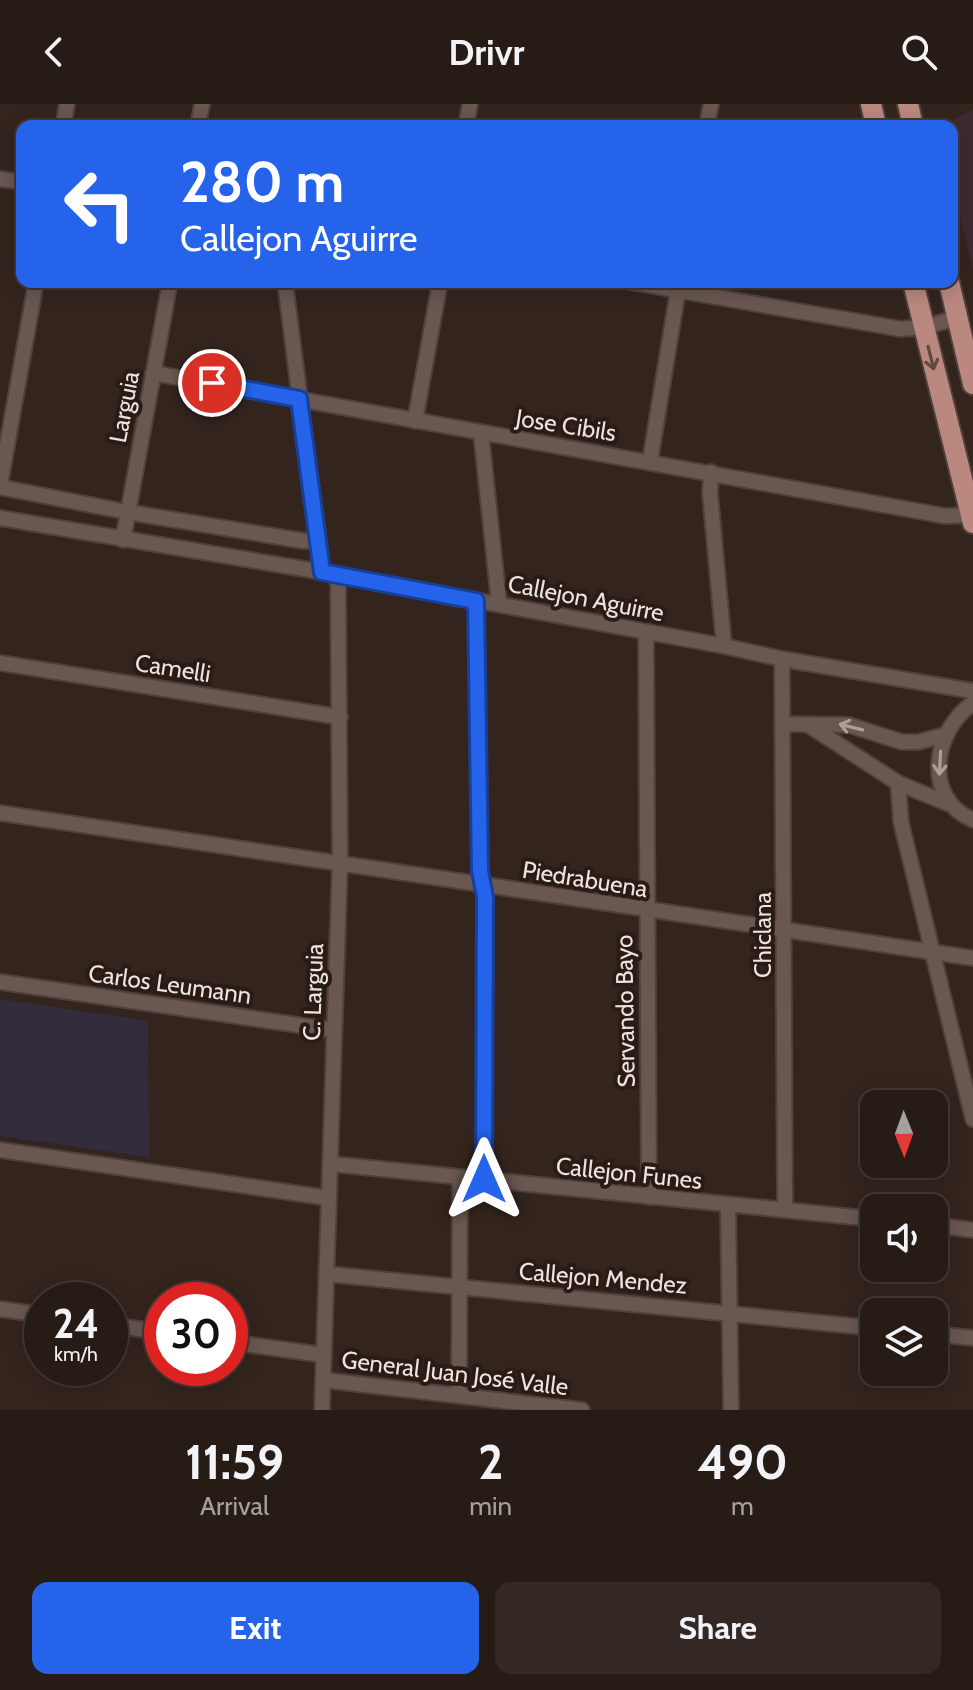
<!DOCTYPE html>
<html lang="en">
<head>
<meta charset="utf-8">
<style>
  body { margin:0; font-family:Cabin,sans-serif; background:#332823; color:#f1f3f6; height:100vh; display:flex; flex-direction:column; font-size:30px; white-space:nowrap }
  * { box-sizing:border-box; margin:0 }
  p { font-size:26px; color:#a4a1a1 }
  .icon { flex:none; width:44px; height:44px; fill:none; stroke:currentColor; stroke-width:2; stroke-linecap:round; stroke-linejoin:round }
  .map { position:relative; height:1306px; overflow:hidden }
  .sheet { display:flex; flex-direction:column; background:#271b16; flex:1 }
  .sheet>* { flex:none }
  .banner { position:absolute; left:16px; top:16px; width:942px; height:168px; border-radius:16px; box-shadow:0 4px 20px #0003,0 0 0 2px #433935; background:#2563eb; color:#fff; overflow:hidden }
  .needle { width:52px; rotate:179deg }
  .tools { position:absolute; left:860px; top:986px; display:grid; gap:16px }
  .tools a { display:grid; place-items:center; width:88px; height:88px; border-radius:16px; background:#271b16; box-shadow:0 4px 20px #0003,0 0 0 2px #433935; font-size:40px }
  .speed { position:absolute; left:24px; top:1178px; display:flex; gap:16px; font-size:40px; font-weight:700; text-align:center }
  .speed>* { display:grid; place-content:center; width:104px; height:104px; border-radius:50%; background:#271b16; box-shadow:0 4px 20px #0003,0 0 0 2px #433935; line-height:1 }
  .speed small { font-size:20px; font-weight:400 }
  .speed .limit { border:12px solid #d22; background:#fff; color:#111 }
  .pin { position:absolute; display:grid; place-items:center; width:68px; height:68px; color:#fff; margin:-34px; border:4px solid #fff; border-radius:50%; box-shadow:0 2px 8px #0007 }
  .me { position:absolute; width:88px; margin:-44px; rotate:0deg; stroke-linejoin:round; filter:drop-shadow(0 0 6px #0008) }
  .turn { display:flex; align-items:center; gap:28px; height:168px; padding:0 32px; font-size:36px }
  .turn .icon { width:104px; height:104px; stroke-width:2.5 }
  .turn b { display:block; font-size:56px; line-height:68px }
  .eta { display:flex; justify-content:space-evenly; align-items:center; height:136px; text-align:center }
  .eta b { font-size:48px; font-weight:800; line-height:56px }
  .primary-button { display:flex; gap:16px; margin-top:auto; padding:16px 32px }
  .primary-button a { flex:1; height:92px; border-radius:16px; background:#2563eb; color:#fff; font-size:32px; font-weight:800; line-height:92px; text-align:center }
  .primary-button a+a { background:#332823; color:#f1f3f6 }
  header { display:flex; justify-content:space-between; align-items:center; height:104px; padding:0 32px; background:#271b16; font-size:36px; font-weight:800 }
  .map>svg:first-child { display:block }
</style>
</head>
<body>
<header><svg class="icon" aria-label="back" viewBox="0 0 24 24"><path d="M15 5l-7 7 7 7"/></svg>Drivr<svg class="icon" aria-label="search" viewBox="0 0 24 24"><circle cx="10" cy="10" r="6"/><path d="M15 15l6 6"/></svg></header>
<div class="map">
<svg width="973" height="1306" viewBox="0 0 973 1306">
  <rect width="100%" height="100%" fill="#34241e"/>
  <path fill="#332c3d" d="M0,895L148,917L149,1053L0,1032Z"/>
  <path fill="#3d2a30" d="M973,6V165L952,81V22H941Z"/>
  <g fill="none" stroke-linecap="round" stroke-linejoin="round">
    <defs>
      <g id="street">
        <path d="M63,22L67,0"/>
        <path d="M198,22L202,0"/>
        <path d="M466,22L470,0"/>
        <path d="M707,22L711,0"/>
        <path d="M0,75L22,78"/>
        <path d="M285,178L322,468"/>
        <path d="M630,178L901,225L924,223L957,214"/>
        <path d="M153,269L945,412L971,411"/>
        <path d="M415,317L440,178"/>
        <path d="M481,329L499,499"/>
        <path d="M650,357L679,180"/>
        <path d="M711,368L710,389L724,542"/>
        <path d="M0,381L36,178"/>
        <path d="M0,383L127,408L304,437L318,436"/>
        <path d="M0,414L322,468L724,542L782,555L973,587"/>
        <path d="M123,436L170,178"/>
        <path d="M476,497L480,767L485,793L484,1075"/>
        <path d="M646,528L649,1093"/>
        <path d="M782,555L785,1106"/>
        <path d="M0,559L340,613"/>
        <path d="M973,599C933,627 922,694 973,716"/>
        <path d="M784,620L849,621L902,638H918L945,631"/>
        <path d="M810,622L898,679L949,700"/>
        <path d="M898,679L901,718L973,1015"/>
        <path d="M0,709C325,755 648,807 973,854"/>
        <path d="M0,878L333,926"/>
        <path d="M0,1046L329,1094"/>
        <path d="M332,1060L874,1115"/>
        <path d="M728,1102L731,1306"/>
        <path d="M934,1121L973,1126"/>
        <path d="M327,1170L874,1224"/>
        <path d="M0,1205L42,1211"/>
        <path d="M110,1221L162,1228"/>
        <path d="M934,1230L973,1234"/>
        <path d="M230,1238L324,1251"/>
        <path d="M323,1276L582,1306"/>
        <path d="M459,1291L460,1073"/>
        <path d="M322,1306L340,757L338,471"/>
      </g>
      <g id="primary">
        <path d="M871,0L876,22"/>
        <path d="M908,0L913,22"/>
        <path d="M913,178L973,419"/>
        <path d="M949,178L973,280"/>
      </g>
    </defs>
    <use href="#street" stroke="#4e413c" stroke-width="18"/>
    <use href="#primary" stroke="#4e413c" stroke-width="24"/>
    <use href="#street" stroke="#695750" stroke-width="14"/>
    <use href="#primary" stroke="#ba887e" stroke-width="20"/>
  </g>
  <defs><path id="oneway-shaft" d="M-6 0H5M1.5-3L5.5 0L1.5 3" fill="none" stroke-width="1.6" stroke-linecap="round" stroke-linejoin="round" transform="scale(2)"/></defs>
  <use stroke="#64473f" href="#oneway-shaft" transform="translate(931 254) rotate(76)"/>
  <g stroke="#ac9e98">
    <use href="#oneway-shaft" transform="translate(851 623) rotate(-166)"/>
    <use href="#oneway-shaft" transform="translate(940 659) rotate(93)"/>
  </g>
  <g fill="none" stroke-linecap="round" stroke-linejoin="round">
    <defs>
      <path id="route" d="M212,279L299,295L322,468L476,497L480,767L485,793L484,1075"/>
    </defs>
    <use href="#route" stroke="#184099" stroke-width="20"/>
    <use href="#route" stroke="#2563eb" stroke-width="14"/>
  </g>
  <g text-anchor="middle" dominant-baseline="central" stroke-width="8" stroke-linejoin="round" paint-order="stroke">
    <g font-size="24" fill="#eee4df" stroke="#2a1b15">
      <text transform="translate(124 303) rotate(-79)">Larguia</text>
      <text transform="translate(566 321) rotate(9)">Jose Cibils</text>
      <text transform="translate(586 494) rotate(11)">Callejon Aguirre</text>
      <text transform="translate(173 564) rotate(9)">Camelli</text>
      <text transform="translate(585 775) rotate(9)">Piedrabuena</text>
      <text transform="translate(762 831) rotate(-90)">Chiclana</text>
      <text transform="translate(170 880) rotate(8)">Carlos Leumann</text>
      <text transform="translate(313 888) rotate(-88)">C. Larguia</text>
      <text transform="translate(625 907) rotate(-91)">Servando Bayo</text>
      <text transform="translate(629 1069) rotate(6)">Callejon Funes</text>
      <text transform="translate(603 1174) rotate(5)">Callejon Mendez</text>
      <text transform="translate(455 1269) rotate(7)">General Juan José Valle</text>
    </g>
  </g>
</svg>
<div class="tools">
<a><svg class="needle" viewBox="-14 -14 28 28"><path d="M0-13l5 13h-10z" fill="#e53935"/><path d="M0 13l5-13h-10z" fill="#a4a1a1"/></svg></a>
<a><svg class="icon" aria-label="sound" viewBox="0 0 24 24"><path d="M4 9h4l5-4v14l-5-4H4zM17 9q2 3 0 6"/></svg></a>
<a><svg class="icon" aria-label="layers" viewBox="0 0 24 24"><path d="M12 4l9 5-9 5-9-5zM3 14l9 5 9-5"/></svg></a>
</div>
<div class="speed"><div>24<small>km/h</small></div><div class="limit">30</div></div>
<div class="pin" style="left:212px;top:279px;background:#d93025"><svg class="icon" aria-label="arrive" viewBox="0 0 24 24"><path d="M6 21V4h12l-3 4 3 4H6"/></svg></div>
<svg class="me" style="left:484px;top:1075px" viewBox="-20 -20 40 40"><path d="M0-17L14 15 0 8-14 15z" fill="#2563eb" stroke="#fff" stroke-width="4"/></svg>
<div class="banner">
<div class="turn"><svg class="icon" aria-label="left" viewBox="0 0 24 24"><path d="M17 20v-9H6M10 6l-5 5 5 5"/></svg><div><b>280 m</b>Callejon Aguirre</div></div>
</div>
</div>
<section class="sheet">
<div class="eta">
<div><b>11:59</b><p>Arrival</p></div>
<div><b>2</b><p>min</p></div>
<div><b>490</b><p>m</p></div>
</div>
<div class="primary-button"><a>Exit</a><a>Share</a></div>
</section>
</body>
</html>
